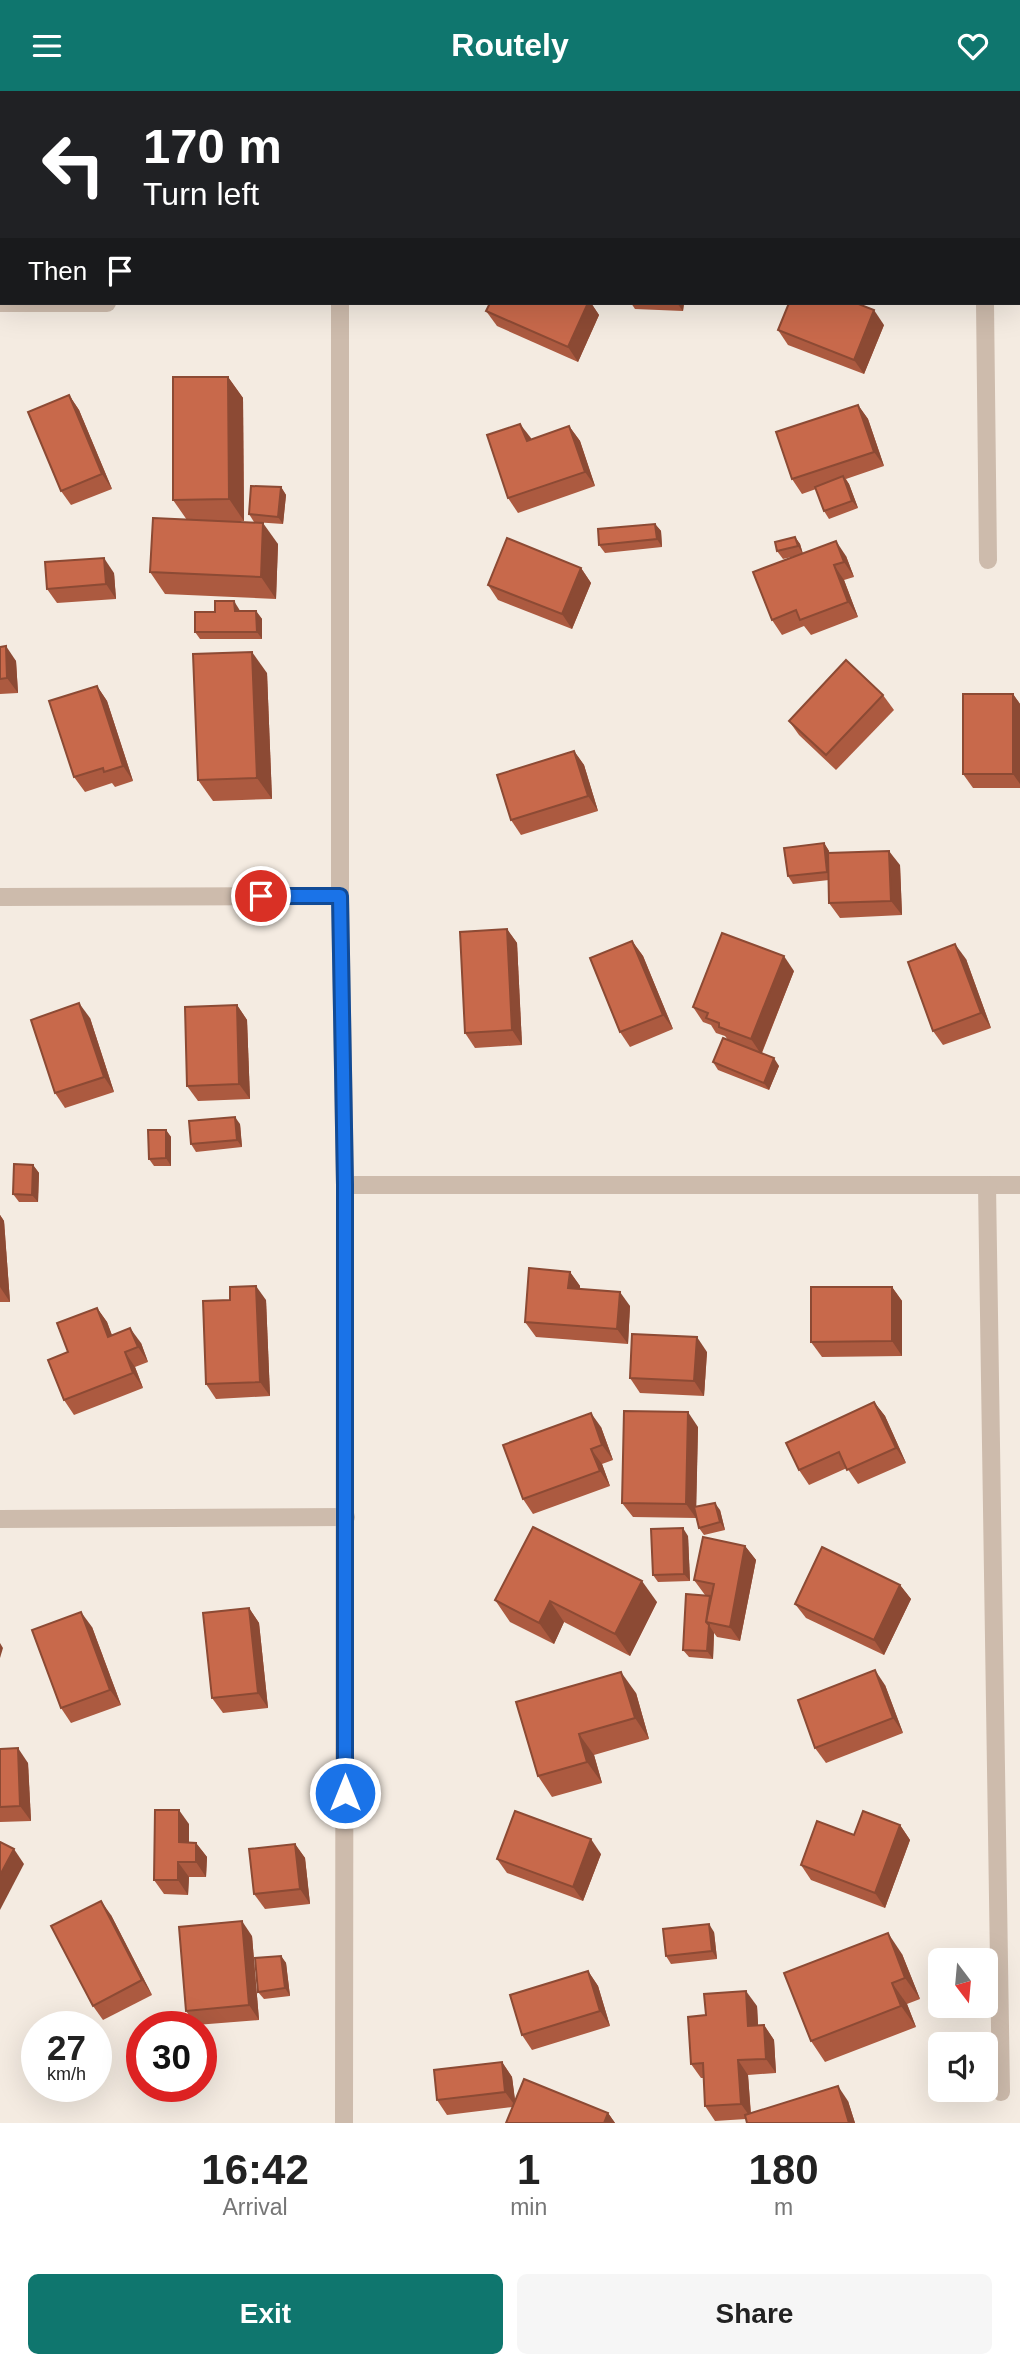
<!DOCTYPE html>
<html lang="en">
<head>
<meta charset="utf-8">
<style>
  body { margin:0; font-family:Helvetica,sans-serif; background:#f6f6f6; color:#222; height:100vh; display:flex; flex-direction:column; font-size:26px; white-space:nowrap }
  * { box-sizing:border-box; margin:0 }
  p { font-size:23px; color:#767676 }
  .icon { flex:none; width:38px; height:38px; fill:none; stroke:currentColor; stroke-width:2; stroke-linecap:round; stroke-linejoin:round }
  .map { position:relative; height:2032px; overflow:hidden }
  .sheet { display:flex; flex-direction:column; background:#fff; flex:1 }
  .sheet>* { flex:none }
  .top-card { position:absolute; left:0px; top:0px; width:1020px; height:214px; box-shadow:0 7px 28px #0002; background:#202124; color:#fff; overflow:hidden }
  .needle { width:46px; rotate:164deg }
  .buttons { position:absolute; left:928px; top:1857px; display:grid; gap:14px }
  .buttons a { display:grid; place-items:center; width:70px; height:70px; border-radius:10px; background:#fff; box-shadow:0 7px 28px #0002; font-size:35px }
  .speed { position:absolute; left:21px; top:1920px; display:flex; gap:14px; font-size:35px; font-weight:700; text-align:center }
  .speed>* { display:grid; place-content:center; width:91px; height:91px; border-radius:50%; background:#fff; box-shadow:0 7px 28px #0002; line-height:1 }
  .speed small { font-size:18px; font-weight:400 }
  .speed .limit { border:10px solid #d22; background:#fff; color:#111 }
  .pin { position:absolute; display:grid; place-items:center; width:60px; height:60px; color:#fff; margin:-30px; border:4px solid #fff; border-radius:50%; box-shadow:0 2px 7px #0007 }
  .me { position:absolute; width:77px; margin:-38px; rotate:0deg; stroke-linejoin:round; filter:drop-shadow(0 0 5px #0008) }
  .turn { display:flex; align-items:center; gap:24px; height:147px; padding:0 28px; font-size:32px }
  .turn .icon { width:91px; height:91px; stroke-width:2.5 }
  .turn b { display:block; font-size:49px; line-height:60px }
  .then { display:flex; align-items:center; height:66px; padding:0 28px; background:#0003; gap:14px; font-size:26px }
  .eta { display:flex; justify-content:space-evenly; align-items:center; height:119px; text-align:center }
  .eta b { font-size:42px; font-weight:600; line-height:49px }
  .action { display:flex; gap:14px; margin-top:auto; padding:14px 28px }
  .action a { flex:1; height:80px; border-radius:10px; background:#0f766e; color:#fff; font-size:28px; font-weight:600; line-height:80px; text-align:center }
  .action a+a { background:#f6f6f6; color:#222 }
  header { display:flex; justify-content:space-between; align-items:center; height:91px; padding:0 28px; background:#0f766e; color:#fff; font-size:32px; font-weight:600 }
  .map>svg:first-child { display:block }
</style>
</head>
<body>
<header><svg class="icon" aria-label="menu" viewBox="0 0 24 24"><path d="M4 6h16M4 12h16M4 18h16"/></svg>Routely<svg class="icon" aria-label="heart" viewBox="0 0 24 24"><path d="M12 20l-8-8c-3-5 5-10 8-4 3-6 11-1 8 4z"/></svg></header>
<div class="map">
<svg width="1020" height="2032" viewBox="0 0 1020 2032">
  <rect width="100%" height="100%" fill="#f4ebe1"/>
  <g fill="none" stroke-linecap="round" stroke-linejoin="round">
    <g stroke="#cdbbac" stroke-width="18">
      <path d="M983,0V2"/>
      <path d="M341,2V0"/>
      <path d="M0,212H107"/>
      <path d="M340,212V805L345,1094L344,2032"/>
      <path d="M985,212L988,469"/>
      <path d="M0,806L340,805"/>
      <path d="M345,1094H1020"/>
      <path d="M987,1094L1001,2001"/>
      <path d="M0,1428L346,1426"/>
    </g>
  </g>
  <g fill="#ac5a40">
    <path d="M569,0H593L592,2H573Z"/>
    <path d="M797,0H893L892,2H881L876,0V2H803Z"/>
    <path d="M490,212H591L599,224L578,271L497,235L486,220Z"/>
    <path d="M631,212H684L683,220L635,218Z"/>
    <path d="M884,234L864,283L788,254L778,239Z"/>
    <path d="M228,286L243,307L244,430H209L278,453L276,508L165,503L150,481L187,429L173,409Z"/>
    <path d="M69,304L79,319L112,398L71,414L61,400Z"/>
    <path d="M858,314L868,328L884,375L846,388L849,393L858,417L829,428L824,420L816,398L802,403L792,388Z"/>
    <path d="M569,335L580,350L595,395L518,422L508,407L531,349Z"/>
    <path d="M281,396L286,404L283,433L254,431L249,423Z"/>
    <path d="M655,433L661,440L662,456L605,462L599,454Z"/>
    <path d="M795,446L800,453L803,463L846,465L854,486L844,489L858,526L811,544L804,535L782,544L772,529L800,464L783,468L777,460Z"/>
    <path d="M581,477L591,492L572,538L498,509L488,494Z"/>
    <path d="M114,482L116,508L57,512L47,498Z"/>
    <path d="M239,518L240,520H256L262,528V548H200L195,541L215,521Z"/>
    <path d="M0,556L16,570L18,602L0,603Z"/>
    <path d="M267,582L272,708L213,710L198,689Z"/>
    <path d="M97,595L107,610L133,690L115,696L112,692L85,701L74,686Z"/>
    <path d="M1013,603L1020,613V697H973L963,683Z"/>
    <path d="M883,604L894,619L836,679L799,644L789,630Z"/>
    <path d="M574,660L584,674L598,720L521,744L511,729Z"/>
    <path d="M824,752L829,760V762L900,774L902,824L840,827L829,812V789L793,793L788,785Z"/>
    <path d="M507,838L517,852L522,954L475,957L465,942Z"/>
    <path d="M632,850L643,865L673,938L630,956L620,941Z"/>
    <path d="M966,868L991,937L943,954L933,940Z"/>
    <path d="M794,880L762,962L779,975L769,999L718,979L713,971L728,949L725,945L716,942L711,934L703,931L693,916Z"/>
    <path d="M237,914L247,929L250,1008L198,1010L187,995Z"/>
    <path d="M90,927L114,1001L65,1017L55,1002Z"/>
    <path d="M240,1033L242,1056L196,1061L191,1053Z"/>
    <path d="M166,1039L171,1046V1075H154L149,1068Z"/>
    <path d="M33,1074L39,1082L38,1111H19L13,1103Z"/>
    <path d="M0,1124L4,1130L10,1211H0Z"/>
    <path d="M570,1181L580,1195V1198L630,1215L628,1253L536,1246L525,1231Z"/>
    <path d="M892,1196L902,1210V1265L822,1266L811,1251Z"/>
    <path d="M230,1209H266L270,1305L216,1308L206,1293Z"/>
    <path d="M97,1217L107,1231L112,1244L141,1252L148,1271L135,1276L143,1297L74,1324L64,1309L68,1261Z"/>
    <path d="M707,1261L704,1305L640,1302L630,1287Z"/>
    <path d="M874,1311L885,1325L906,1372L858,1393L847,1377L809,1394L799,1379Z"/>
    <path d="M601,1336L613,1369L602,1373L610,1395L533,1423L523,1408Z"/>
    <path d="M698,1336L696,1416L720,1419L725,1439L704,1444L699,1437L696,1425V1427L633,1426L622,1412Z"/>
    <path d="M688,1445L690,1490L658,1491L653,1484Z"/>
    <path d="M745,1455L756,1469L740,1550L717,1546L714,1542L713,1568L689,1566L683,1559L705,1504L694,1489Z"/>
    <path d="M900,1494L911,1508L884,1564L806,1527L795,1513Z"/>
    <path d="M495,1509L657,1511L630,1565L564,1531L554,1553L510,1531Z"/>
    <path d="M249,1517L259,1532L268,1617L223,1622L212,1607Z"/>
    <path d="M92,1536L121,1614L71,1632L61,1617Z"/>
    <path d="M885,1594L903,1642L826,1672L815,1657Z"/>
    <path d="M636,1602L649,1648L594,1664L602,1692L552,1706L538,1685L516,1611Z"/>
    <path d="M0,1658L28,1672L31,1730L0,1731Z"/>
    <path d="M189,1733V1751L196,1752L207,1766L206,1786H189L188,1804L164,1803L154,1789Z"/>
    <path d="M900,1734L910,1749L885,1817L811,1789L801,1774Z"/>
    <path d="M295,1753L305,1767L310,1813L265,1818L254,1803Z"/>
    <path d="M601,1763L583,1810L507,1782L497,1768Z"/>
    <path d="M111,1824L152,1904L103,1929L93,1915Z"/>
    <path d="M714,1841L717,1868L671,1873L666,1865Z"/>
    <path d="M252,1845L259,1929L196,1934L186,1920Z"/>
    <path d="M902,1863L920,1908L907,1913L916,1936L825,1971L811,1950Z"/>
    <path d="M281,1865L286,1872L290,1905L264,1908L258,1901Z"/>
    <path d="M588,1880L598,1895L610,1935L532,1959L522,1944Z"/>
    <path d="M757,1915L758,1935L764,1934L774,1949L776,1982L748,1984L751,2023L848,2010L855,2032H747L746,2028L715,2030L705,2015L704,1987H701L691,1973L706,1924Z"/>
    <path d="M502,1971L512,1986L515,2010L608,2022L615,2032H506L513,2016L447,2024L437,2009Z"/>
  </g>
  <g fill="#8c4a34">
    <rect x="448" y="0" width="10" height="2"/>
    <path d="M583,0H593L592,2H584Z"/>
    <rect x="666" y="0" width="10" height="2"/>
    <path d="M855,0H876V2H856Z"/>
    <path d="M588,212H591L599,224L578,271L568,256Z"/>
    <path d="M677,212H684L683,220Z"/>
    <path d="M874,219L884,234L864,283L854,269Z"/>
    <path d="M228,286L243,307L244,430L229,408Z"/>
    <path d="M69,304L79,319L112,398L102,383Z"/>
    <path d="M858,314L868,328L884,375L874,361Z"/>
    <path d="M520,333L531,347L537,365L527,350Z"/>
    <path d="M569,335L580,350L595,395L585,381Z"/>
    <path d="M843,385L849,393L858,417L852,410Z"/>
    <path d="M281,396L286,404L283,433L278,426Z"/>
    <path d="M263,432L278,453L276,508L261,486Z"/>
    <path d="M655,433L661,440L662,456L657,448Z"/>
    <path d="M795,446L800,453L803,463L798,455Z"/>
    <path d="M836,450L846,465L854,486L844,471Z"/>
    <path d="M104,467L114,482L116,508L106,493Z"/>
    <path d="M834,474L844,489L858,526L848,511Z"/>
    <path d="M581,477L591,492L572,538L562,523Z"/>
    <path d="M234,510L239,518L240,528L235,520Z"/>
    <path d="M256,520L262,528V548L257,541Z"/>
    <path d="M6,555L16,570L18,602L7,587Z"/>
    <path d="M252,561L267,582L272,708L257,687Z"/>
    <path d="M97,595L107,610L133,690L123,675Z"/>
    <path d="M1013,603L1020,613V693L1013,683Z"/>
    <path d="M574,660L584,674L598,720L588,705Z"/>
    <path d="M824,752L829,760L832,788L827,781Z"/>
    <path d="M889,760L900,774L902,824L891,810Z"/>
    <path d="M507,838L517,852L522,954L512,939Z"/>
    <path d="M632,850L643,865L673,938L663,924Z"/>
    <path d="M955,853L966,868L991,937L981,922Z"/>
    <path d="M784,865L794,880L761,963L751,948Z"/>
    <path d="M79,912L90,927L114,1001L104,986Z"/>
    <path d="M237,914L247,929L250,1008L239,993Z"/>
    <path d="M774,967L779,975L769,999L764,992Z"/>
    <path d="M235,1026L240,1033L242,1056L237,1049Z"/>
    <path d="M166,1039L171,1046V1075L166,1067Z"/>
    <path d="M33,1074L39,1082L38,1111L32,1104Z"/>
    <path d="M0,1124L4,1130L10,1211L0,1196Z"/>
    <path d="M570,1181L580,1195L578,1211L568,1197Z"/>
    <path d="M256,1195L266,1209L270,1305L260,1291Z"/>
    <path d="M892,1196L902,1210V1265L892,1250Z"/>
    <path d="M620,1201L630,1215L628,1253L617,1238Z"/>
    <path d="M97,1217L107,1231L118,1261L108,1246Z"/>
    <path d="M130,1237L141,1252L148,1271L138,1256Z"/>
    <path d="M697,1246L707,1261L704,1305L694,1290Z"/>
    <path d="M125,1261L135,1276L143,1297L133,1282Z"/>
    <path d="M874,1311L885,1325L906,1372L896,1357Z"/>
    <path d="M688,1321L698,1336L696,1427L686,1413Z"/>
    <path d="M591,1322L601,1336L613,1369L602,1354Z"/>
    <path d="M591,1358L602,1373L610,1395L600,1380Z"/>
    <path d="M715,1412L720,1419L725,1439L720,1431Z"/>
    <path d="M683,1437L688,1445L690,1490L684,1483Z"/>
    <path d="M745,1455L756,1469L740,1550L730,1536Z"/>
    <path d="M642,1490L657,1511L630,1565L615,1543Z"/>
    <path d="M900,1494L911,1508L884,1564L874,1549Z"/>
    <path d="M550,1510L564,1531L554,1553L539,1532Z"/>
    <path d="M249,1517L259,1532L268,1617L258,1602Z"/>
    <path d="M81,1521L92,1536L121,1614L110,1599Z"/>
    <path d="M709,1534L714,1542L713,1568L707,1560Z"/>
    <path d="M0,1552L3,1557L0,1567Z"/>
    <path d="M875,1579L885,1594L903,1642L893,1627Z"/>
    <path d="M621,1581L636,1602L649,1648L635,1627Z"/>
    <path d="M579,1643L594,1664L602,1692L587,1671Z"/>
    <path d="M18,1657L28,1672L31,1730L20,1715Z"/>
    <path d="M179,1719L189,1733V1766L179,1751Z"/>
    <path d="M900,1734L910,1749L885,1817L875,1802Z"/>
    <path d="M591,1748L601,1763L583,1810L573,1796Z"/>
    <path d="M196,1752L207,1766L206,1786L196,1771Z"/>
    <path d="M295,1753L305,1767L310,1813L300,1798Z"/>
    <path d="M14,1758L24,1773L0,1819V1784Z"/>
    <path d="M178,1771L189,1786L188,1804L178,1789Z"/>
    <path d="M101,1810L111,1824L152,1904L142,1889Z"/>
    <path d="M242,1830L252,1845L259,1929L249,1914Z"/>
    <path d="M709,1833L714,1841L717,1868L712,1860Z"/>
    <path d="M888,1842L902,1863L920,1908L905,1887Z"/>
    <path d="M281,1865L286,1872L290,1905L285,1897Z"/>
    <path d="M588,1880L598,1895L610,1935L600,1920Z"/>
    <path d="M892,1892L907,1913L916,1936L901,1915Z"/>
    <path d="M746,1900L757,1915L759,1950L748,1935Z"/>
    <path d="M764,1934L774,1949L776,1982L766,1968Z"/>
    <path d="M738,1969L748,1984L751,2027L741,2013Z"/>
    <path d="M502,1971L512,1986L516,2016L505,2001Z"/>
    <path d="M838,1995L848,2010L855,2032H849Z"/>
    <path d="M608,2022L615,2032H604Z"/>
  </g>
  <g fill="#c8694b" stroke="#8c4a34" stroke-width="2">
    <path d="M41,0H92V2H37Z"/>
    <rect x="183" y="0" width="48" height="2"/>
    <rect x="402" y="0" width="46" height="2"/>
    <rect x="602" y="0" width="64" height="2"/>
    <path d="M490,212H588L568,256L486,220Z"/>
    <path d="M789,212H856L874,219L854,269L778,239Z"/>
    <path d="M173,286H228L229,408L173,409Z"/>
    <path d="M69,304L102,383L61,400L28,321Z"/>
    <path d="M858,314L874,361L792,388L776,341Z"/>
    <path d="M520,333L527,350L569,335L585,381L508,407L487,344Z"/>
    <path d="M843,385L852,410L824,420L815,396Z"/>
    <path d="M251,395L281,396L278,426L249,423Z"/>
    <path d="M153,427L263,432L261,486L150,481Z"/>
    <path d="M655,433L657,448L599,454L598,438Z"/>
    <path d="M795,446L798,455L777,460L775,451Z"/>
    <path d="M507,447L581,477L562,523L488,494Z"/>
    <path d="M836,450L844,471L834,474L848,511L800,529L796,519L772,529L753,481Z"/>
    <path d="M104,467L106,493L47,498L45,471Z"/>
    <path d="M215,510H234L235,520H256L257,541H195V521H215Z"/>
    <path d="M6,555L7,587L0,588V556Z"/>
    <path d="M252,561L257,687L198,689L193,563Z"/>
    <path d="M846,569L883,604L826,664L789,630Z"/>
    <path d="M97,595L123,675L104,681L103,677L74,686L49,610Z"/>
    <rect x="963" y="603" width="50" height="80"/>
    <path d="M574,660L588,705L511,729L497,684Z"/>
    <path d="M824,752L827,781L788,785L784,757Z"/>
    <path d="M889,760L891,810L829,812L828,762Z"/>
    <path d="M507,838L512,939L465,942L460,841Z"/>
    <path d="M722,842L784,865L751,948L719,936V932L706,927L708,922L693,916Z"/>
    <path d="M632,850L663,924L620,941L590,867Z"/>
    <path d="M955,853L981,922L933,940L908,871Z"/>
    <path d="M79,912L104,986L55,1002L31,929Z"/>
    <path d="M237,914L239,993L187,995L185,916Z"/>
    <path d="M723,947L774,967L764,992L713,971Z"/>
    <path d="M235,1026L237,1049L191,1053L189,1030Z"/>
    <path d="M148,1039H166V1067L149,1068Z"/>
    <path d="M14,1073L33,1074L32,1104L13,1103Z"/>
    <path d="M529,1177L570,1181L568,1197L620,1201L617,1238L525,1231Z"/>
    <path d="M256,1195L260,1291L206,1293L203,1210L230,1209V1196Z"/>
    <path d="M811,1196H892V1250L811,1251Z"/>
    <path d="M97,1217L108,1246L130,1237L138,1256L125,1261L133,1282L64,1309L48,1269L68,1261L57,1232Z"/>
    <path d="M632,1243L697,1246L694,1290L630,1287Z"/>
    <path d="M874,1311L896,1357L847,1379L839,1361L799,1379L786,1352Z"/>
    <path d="M624,1320L688,1321L686,1413L622,1412Z"/>
    <path d="M591,1322L602,1354L591,1358L600,1380L523,1408L503,1354Z"/>
    <path d="M715,1412L720,1431L699,1437L694,1416Z"/>
    <path d="M533,1436L642,1490L615,1543L550,1510L539,1532L495,1509Z"/>
    <path d="M683,1437L684,1483L653,1484L651,1438Z"/>
    <path d="M703,1446L745,1455L730,1536L706,1531L714,1493L694,1489Z"/>
    <path d="M822,1456L900,1494L874,1549L795,1513Z"/>
    <path d="M686,1503L710,1505L706,1531L709,1534L707,1560L683,1559Z"/>
    <path d="M249,1517L258,1602L212,1607L203,1522Z"/>
    <path d="M81,1521L110,1599L61,1617L32,1539Z"/>
    <path d="M875,1579L893,1627L815,1657L798,1609Z"/>
    <path d="M621,1581L635,1627L579,1643L587,1671L538,1685L516,1611Z"/>
    <path d="M18,1657L20,1715L0,1716V1658Z"/>
    <path d="M155,1719H179V1751L196,1752V1771H178V1789H154Z"/>
    <path d="M515,1720L591,1748L573,1796L497,1768Z"/>
    <path d="M863,1720L900,1734L875,1802L801,1774L817,1730L854,1744Z"/>
    <path d="M0,1751L14,1758L0,1784Z"/>
    <path d="M295,1753L300,1798L254,1803L249,1758Z"/>
    <path d="M101,1810L142,1889L93,1915L51,1835Z"/>
    <path d="M242,1830L249,1914L186,1920L179,1836Z"/>
    <path d="M709,1833L712,1860L666,1865L663,1838Z"/>
    <path d="M888,1842L905,1887L892,1892L901,1915L811,1950L784,1882Z"/>
    <path d="M281,1865L285,1897L258,1901L255,1867Z"/>
    <path d="M588,1880L600,1920L522,1944L510,1904Z"/>
    <path d="M746,1900L748,1935L764,1934L766,1968L738,1969L741,2013L705,2015L703,1972L691,1973L688,1926L706,1924L704,1903Z"/>
    <path d="M502,1971L505,2001L437,2009L434,1979Z"/>
    <path d="M524,1988L608,2022L604,2032H506Z"/>
    <path d="M838,1995L849,2032H747L745,2024Z"/>
  </g>
  <g fill="none" stroke-linecap="round" stroke-linejoin="round">
    <defs>
      <path id="route" d="M261,805H340L345,1094V1702"/>
    </defs>
    <use href="#route" stroke="#114b97" stroke-width="18"/>
    <use href="#route" stroke="#1a73e8" stroke-width="12"/>
  </g>
</svg>
<div class="buttons">
<a><svg class="needle" viewBox="-14 -14 28 28"><path d="M0-13l5 13h-10z" fill="#e53935"/><path d="M0 13l5-13h-10z" fill="#767676"/></svg></a>
<a><svg class="icon" aria-label="sound" viewBox="0 0 24 24"><path d="M4 9h4l5-4v14l-5-4H4zM17 9q2 3 0 6"/></svg></a>
</div>
<div class="speed"><div>27<small>km/h</small></div><div class="limit">30</div></div>
<div class="pin" style="left:261px;top:805px;background:#d93025"><svg class="icon" aria-label="arrive" viewBox="0 0 24 24"><path d="M6 21V4h12l-3 4 3 4H6"/></svg></div>
<svg class="me" style="left:345px;top:1702px" viewBox="-20 -20 40 40"><circle r="17" fill="#1a73e8" stroke="#fff" stroke-width="3"/><path d="M0-11L8 9 0 5-8 9z" fill="#fff"/></svg>
<div class="top-card">
<div class="turn"><svg class="icon" aria-label="left" viewBox="0 0 24 24"><path d="M17 20v-9H6M10 6l-5 5 5 5"/></svg><div><b>170 m</b>Turn left</div></div>
<div class="then">Then<svg class="icon" aria-label="arrive" viewBox="0 0 24 24"><path d="M6 21V4h12l-3 4 3 4H6"/></svg></div>
</div>
</div>
<section class="sheet">
<div class="eta">
<div><b>16:42</b><p>Arrival</p></div>
<div><b>1</b><p>min</p></div>
<div><b>180</b><p>m</p></div>
</div>
<div class="action"><a>Exit</a><a>Share</a></div>
</section>
</body>
</html>
